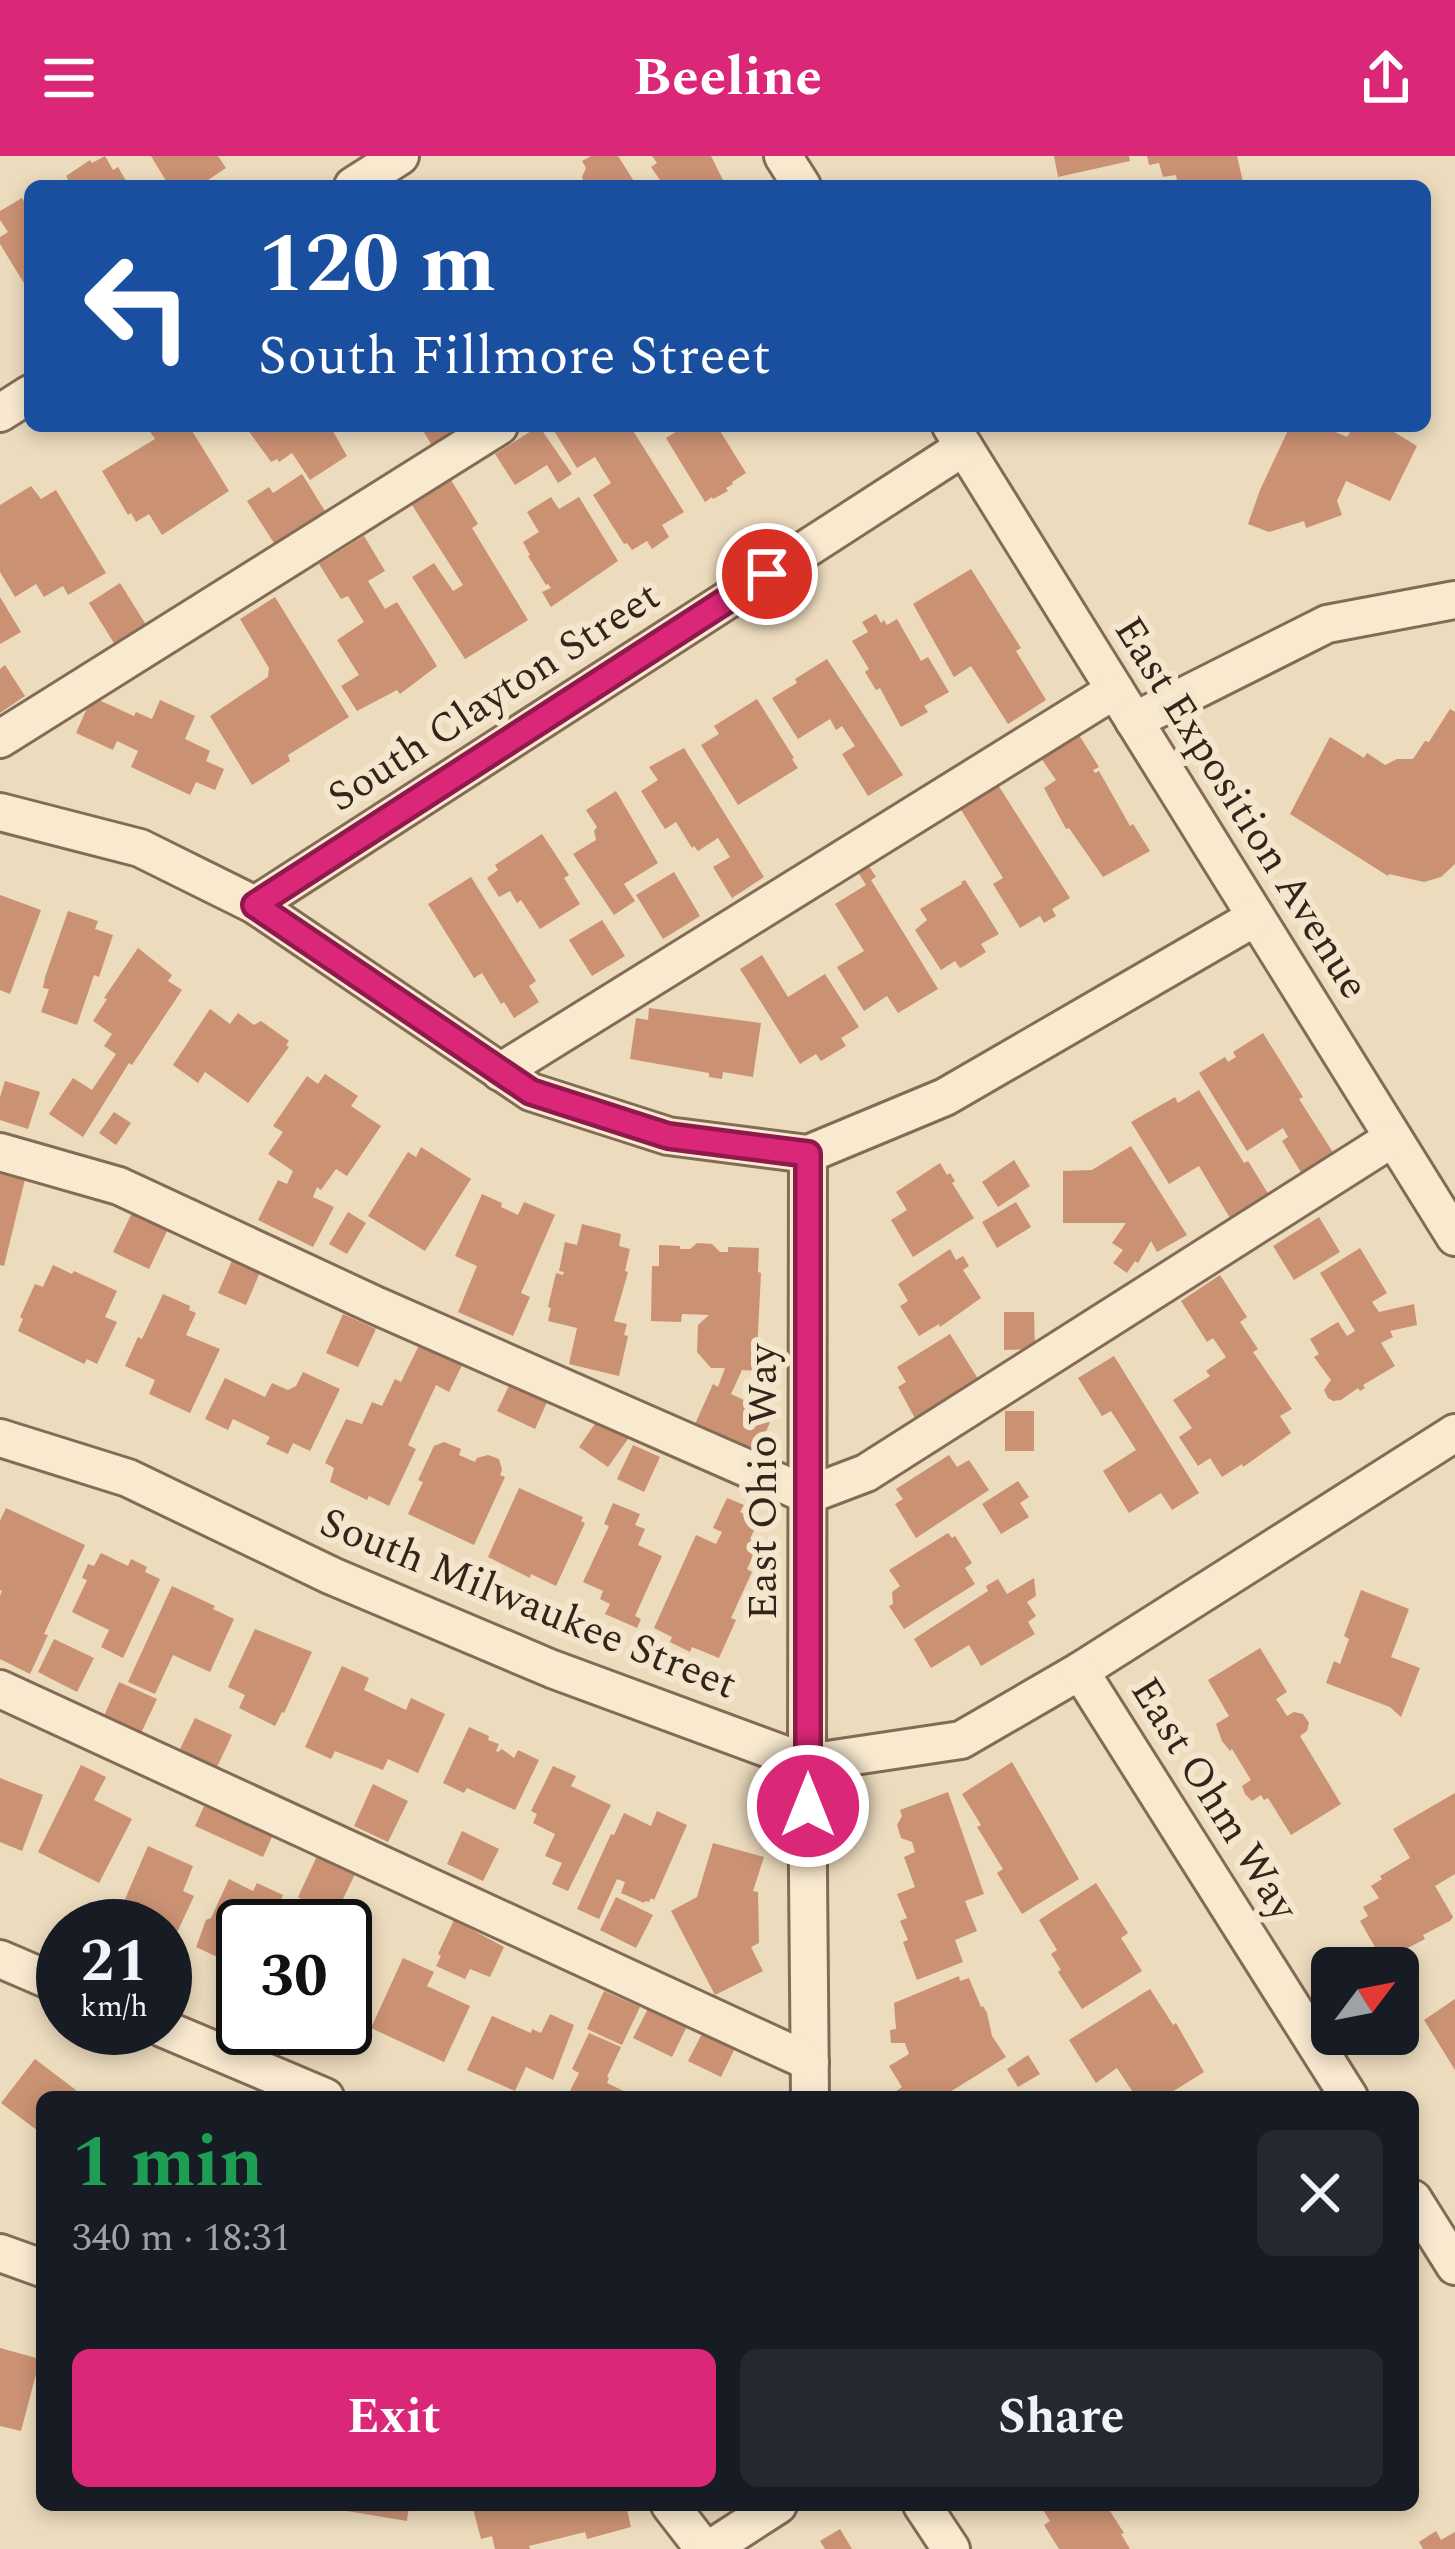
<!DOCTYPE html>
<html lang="en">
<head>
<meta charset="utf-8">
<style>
  body { margin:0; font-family:Spectral,serif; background:#242831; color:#f1f3f6; height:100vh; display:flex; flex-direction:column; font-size:45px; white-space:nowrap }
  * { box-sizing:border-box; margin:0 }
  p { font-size:39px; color:#9ea1a6 }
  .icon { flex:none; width:66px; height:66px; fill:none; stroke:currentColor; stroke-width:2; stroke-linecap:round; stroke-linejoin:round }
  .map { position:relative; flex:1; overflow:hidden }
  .drawer { position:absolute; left:36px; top:1935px; width:1383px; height:420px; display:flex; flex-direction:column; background:#171b24; border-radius:18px; box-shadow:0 6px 18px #0003 }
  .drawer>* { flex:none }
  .guide { position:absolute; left:24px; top:24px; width:1407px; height:252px; border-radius:18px; box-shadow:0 6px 18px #0003; background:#1a4fa0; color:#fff; overflow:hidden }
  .needle { width:78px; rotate:58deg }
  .controls { position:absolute; left:1311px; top:1791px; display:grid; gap:24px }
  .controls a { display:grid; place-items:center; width:108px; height:108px; border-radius:18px; background:#171b24; box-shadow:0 6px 18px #0003; font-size:60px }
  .speed { position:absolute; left:36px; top:1743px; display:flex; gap:24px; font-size:60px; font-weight:700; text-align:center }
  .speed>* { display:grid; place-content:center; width:156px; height:156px; border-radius:50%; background:#171b24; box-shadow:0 6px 18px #0003; line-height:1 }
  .speed small { font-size:30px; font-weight:400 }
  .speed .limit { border:6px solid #111; border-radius:18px; background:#fff; color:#111 }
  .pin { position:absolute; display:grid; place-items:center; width:102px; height:102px; color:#fff; margin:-51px; border:6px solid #fff; border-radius:50%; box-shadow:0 3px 12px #0007 }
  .me { position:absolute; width:132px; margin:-66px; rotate:0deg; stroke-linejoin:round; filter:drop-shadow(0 0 9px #0008) }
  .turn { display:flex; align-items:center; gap:42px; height:252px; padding:0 36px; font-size:54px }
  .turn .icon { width:156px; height:156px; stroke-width:2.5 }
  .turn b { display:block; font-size:84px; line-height:102px }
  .round { display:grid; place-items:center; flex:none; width:126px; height:126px; border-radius:18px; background:#242831 }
  .headline { display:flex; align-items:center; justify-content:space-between; height:204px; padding:0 36px }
  h1 { font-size:72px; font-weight:700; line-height:90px; color:#1e9e55 }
  .cta { display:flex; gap:24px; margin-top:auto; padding:24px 36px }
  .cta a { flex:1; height:138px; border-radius:18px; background:#db2777; color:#fff; font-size:48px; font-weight:700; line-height:138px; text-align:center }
  .cta a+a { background:#242831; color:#f1f3f6 }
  header { display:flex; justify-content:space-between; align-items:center; height:156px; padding:0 36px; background:#db2777; color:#fff; font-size:54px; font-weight:700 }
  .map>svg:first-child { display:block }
</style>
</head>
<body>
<header><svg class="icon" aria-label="menu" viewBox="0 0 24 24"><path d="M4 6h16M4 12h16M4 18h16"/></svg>Beeline<svg class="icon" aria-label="share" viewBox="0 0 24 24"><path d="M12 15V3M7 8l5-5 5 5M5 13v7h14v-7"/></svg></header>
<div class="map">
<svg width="1455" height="2393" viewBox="0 0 1455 2393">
  <rect width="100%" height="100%" fill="#ecdbbd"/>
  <g fill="#ca9173">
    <path d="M105,0L113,14L118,11L128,28L64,30L62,27L68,23L66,20L90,4L92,7Z"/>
    <path d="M151,0H218L226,12L199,30H192L188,24L178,30H169Z"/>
    <path d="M591,0H618L637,30H585L582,21L586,12L582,5Z"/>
    <path d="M652,0H711L726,30H664L651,11L657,7Z"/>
    <path d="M1054,0H1129L1130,5L1058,21Z"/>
    <path d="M1147,0H1237L1244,30H1178L1176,19L1163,21L1159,7L1149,9Z"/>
    <path d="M22,42L30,54V137L0,88V81L8,76L0,64V55Z"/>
    <path d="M155,270H189L229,335L162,379L149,358L136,366L131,357L128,359L102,315L155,283L149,274Z"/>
    <path d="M245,270H330L347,300L310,324L292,297L279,306L277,303L271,306Z"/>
    <path d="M420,270H466L433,291Z"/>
    <path d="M539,270L572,318L558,327L547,309L515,329L495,298Z"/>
    <path d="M551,270H630L684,356L662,369L669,381L652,393L647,385L632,394L627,387L624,388L593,339L611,327L595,301L577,312Z"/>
    <path d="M685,270H717L746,317L732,326L733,328L726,332L728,335L713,343L712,341L705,346L666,282Z"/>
    <path d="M1290,270H1322L1347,281L1354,270H1384L1417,290L1390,345L1346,325L1337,345L1342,359L1306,372L1304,365L1269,376L1248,368L1260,334Z"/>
    <path d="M302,318L325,355L274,387L247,345L269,331L273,337Z"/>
    <path d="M451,324L478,368L472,372L528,464L465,503L412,421L434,407L453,435L463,429L412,349Z"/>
    <path d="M31,330L41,343L56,334L106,417L68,439L63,430L44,441L36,428L15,441L0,416V349Z"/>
    <path d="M551,341L559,353L579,341L618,405L551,451L542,436L551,432L548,428L546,429L528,400L530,399L523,386L539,376L527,356Z"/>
    <path d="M364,380L385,415L368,425L385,453L397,446L437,510L400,538L397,534L357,555L341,530L359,519L337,484L364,466L348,440L341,443L319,408Z"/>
    <path d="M971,413L1021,492L1016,495L1046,544L1008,568L971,510L954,521L913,448Z"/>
    <path d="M120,427L148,472L117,492L89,447Z"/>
    <path d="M0,441L21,476L0,488Z"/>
    <path d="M275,441L349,561L288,599L290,605L252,629L210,560L268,521L269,512L240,463Z"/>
    <path d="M876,458L881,467L884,464L887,469L897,463L921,505L928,501L949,536L924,550L928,556L901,571L880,532L876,534L865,516L869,513L852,485L868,476L862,466Z"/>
    <path d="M827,503L903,619L868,640L842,598L855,590L842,570L836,574L830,563L798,583L772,542L797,527L795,523Z"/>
    <path d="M5,509L25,540L0,557V513Z"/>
    <path d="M92,541L134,560L136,556L152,563L160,544L195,560L185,583L210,595L206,605L224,613L215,634L196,626L190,639L131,611L138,595L117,585L113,594L76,577Z"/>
    <path d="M757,543L794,602L792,603L798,612L738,649L701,589L719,578L714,570Z"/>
    <path d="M1450,553L1455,556V708L1441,721L1424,726L1389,718L1388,720L1290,658L1330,581L1364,602L1367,597L1385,609L1397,603H1413L1425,585L1429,586Z"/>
    <path d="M1079,579L1099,611L1093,614L1095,617L1099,615L1130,670L1133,668L1150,695L1103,721L1069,672L1066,673L1044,632L1056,624L1041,602Z"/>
    <path d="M684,592L764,721L732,742L713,711L730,701L718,682L698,695L694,690L692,692L676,666L665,673L641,635L658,624L649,611Z"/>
    <path d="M998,629L1070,742L1052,753L1056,760L1044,767L1040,760L1020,772L993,728L1003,722L960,652Z"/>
    <path d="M616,635L658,707L624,728L635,745L614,759L573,698L596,684L594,675L597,671L586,654Z"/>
    <path d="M542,678L569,719L564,722L580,748L540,773L521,744L517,747L510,735L499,741L487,722L498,714L495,709Z"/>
    <path d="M865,704L876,721L871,724L938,833L898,857L887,840L864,855L837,811L864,795L835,748L866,729L854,710Z"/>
    <path d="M674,716L700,760L663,783L636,739Z"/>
    <path d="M471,721L536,825L529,830L539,846L514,862L504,846L501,848L482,817L474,822L428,748Z"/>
    <path d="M965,724L999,778L981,788L986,796L964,810L960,812L955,805L941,814L915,774L927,764L920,753L962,728L961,726Z"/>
    <path d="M0,739L41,754L10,838L0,834Z"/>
    <path d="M68,755L98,765L95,773L113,779L99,821L94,819L77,869L41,856L49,833L43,832L45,821Z"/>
    <path d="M602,764L625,800L592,820L569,784Z"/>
    <path d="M138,792L172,819L168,825L182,834L132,909L129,907L83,981L49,958L73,922L92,934L116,898L104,890L112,878L93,865L107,843L104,842Z"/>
    <path d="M762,799L788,841L825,818L859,871L841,882L846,890L821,905L816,898L800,908L740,813Z"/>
    <path d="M649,852L761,867L753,921L723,916L722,923L709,921V917L630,903L636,862L648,864Z"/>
    <path d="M210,853L230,868L238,857L254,869L261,865L289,885L286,889L289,891L248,947L205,916L198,927L173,909Z"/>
    <path d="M1263,877L1303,941L1299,943L1334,998L1302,1018L1282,985L1288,981L1283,972L1247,995L1199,917L1225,901L1228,906L1236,901L1233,896Z"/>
    <path d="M325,918L358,940L351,950L381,970L347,1020L336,1013L321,1034L317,1031L313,1041L334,1051L313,1091L258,1064L278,1024L287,1028L293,1015L268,998L283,976L273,970L307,920L318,928Z"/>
    <path d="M5,925L40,936L28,973L0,964V941Z"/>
    <path d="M1199,934L1244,1007L1248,1005L1272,1044L1233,1067L1199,1010L1169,1028L1131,966L1175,941L1178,947Z"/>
    <path d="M114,956L131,967L116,989L99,977Z"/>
    <path d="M1131,990L1187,1079L1157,1096L1151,1085L1138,1107L1135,1105L1127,1117L1113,1107L1123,1094L1112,1087L1126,1067H1063V1015L1092,1014Z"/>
    <path d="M421,991L471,1023L425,1095L368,1060L408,996L416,1001Z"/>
    <path d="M1014,1004L1030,1030L998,1051L982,1026Z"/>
    <path d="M940,1007L947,1019L950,1017L955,1025L952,1027L974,1062L913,1101L891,1064L907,1054L896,1036Z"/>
    <path d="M0,1009L27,1015L4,1110L0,1109Z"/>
    <path d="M482,1038L502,1047L501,1051L518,1059L524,1046L555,1059L521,1137L530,1141L513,1180L458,1156L477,1110L455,1100Z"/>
    <path d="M1016,1046L1031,1071L997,1092L982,1066Z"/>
    <path d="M348,1056L366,1067L347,1098L329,1088Z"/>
    <path d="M132,1057L167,1075L149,1113L113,1096Z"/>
    <path d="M1319,1061L1340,1096L1294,1124L1273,1090Z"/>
    <path d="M582,1068L621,1078L619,1090L630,1093L625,1115L628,1116L614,1165L627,1168L624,1179L628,1180L619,1220L569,1208L577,1172L548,1165L551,1152L548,1151L556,1117L563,1119L564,1116L559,1115L565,1086L577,1089Z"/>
    <path d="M697,1087L712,1088L720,1096H728V1091L759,1092L758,1116L761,1117L756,1215L742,1214L731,1238L768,1255L765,1264L770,1266L761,1288L756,1286L751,1295L695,1268L713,1228L718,1231L725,1212H711L697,1196L698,1169L709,1159L682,1158L681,1166L651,1165L652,1110H659V1089L680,1090V1093H690Z"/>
    <path d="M1360,1092L1387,1137L1372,1146L1379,1156L1414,1148L1417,1169L1390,1175L1393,1181L1381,1187L1395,1210L1363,1229L1365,1232L1360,1235L1358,1232L1341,1244L1333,1245L1328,1242L1324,1234L1331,1224L1314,1201L1319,1198L1310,1183L1338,1166L1347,1180L1355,1175L1320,1117Z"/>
    <path d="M950,1093L956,1104L963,1100L969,1110L963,1114L981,1142L940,1171L939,1168L919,1180L900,1150L908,1145L898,1128Z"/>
    <path d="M233,1102L261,1114L246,1149L218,1137Z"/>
    <path d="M53,1109L72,1118L74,1115L117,1135L105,1161L117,1166L97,1208L87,1203L84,1208L18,1175L23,1163L20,1161L35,1128L43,1131Z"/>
    <path d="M1220,1119L1247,1161L1240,1166L1258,1193L1253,1196L1292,1253L1280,1260L1291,1277L1243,1311L1242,1308L1222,1321L1210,1302L1198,1310L1179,1281L1192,1272L1173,1244L1210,1220L1206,1215L1226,1201L1213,1182L1207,1186L1181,1145Z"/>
    <path d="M163,1138L190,1150L189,1154L196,1157L186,1179L220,1193L190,1257L149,1238L155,1224L125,1210L138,1181L142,1183Z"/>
    <path d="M1004,1156H1034L1035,1193L1004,1194Z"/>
    <path d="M343,1158L376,1173L358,1211L326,1197Z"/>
    <path d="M950,1178L980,1226L917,1266L898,1231L906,1226L897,1211Z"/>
    <path d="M424,1179L467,1199L449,1236L436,1229L408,1289L416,1293L389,1350L369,1340L367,1344L330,1326L334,1312L325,1307L346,1263L362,1268L372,1246L382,1250L395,1223L401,1226Z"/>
    <path d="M1114,1200L1199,1337L1172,1354L1161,1337L1129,1357L1103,1315L1136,1294L1111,1255L1102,1260L1078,1222Z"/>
    <path d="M303,1216L340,1233L310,1295L293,1287L288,1298L266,1288L270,1281L233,1263L228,1274L205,1263L225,1222L265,1241L272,1227L288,1234L296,1230Z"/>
    <path d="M514,1219L551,1237L535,1273L497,1255Z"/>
    <rect x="1005" y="1255" width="29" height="40"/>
    <path d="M601,1259L630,1280L608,1311L579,1291Z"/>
    <path d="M444,1286L461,1293L459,1299L475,1306L477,1302L488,1299L499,1303L502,1314L500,1319L505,1321L474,1389L408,1358L423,1326L418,1324L434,1290Z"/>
    <path d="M633,1289L660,1301L644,1336L617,1323Z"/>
    <path d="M949,1299L957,1311L969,1304L989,1334L916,1382L895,1348L903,1343L896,1333Z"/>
    <path d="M1018,1325L1029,1341L1020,1347L1029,1361L1001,1378L982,1348Z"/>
    <path d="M519,1332L583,1361L581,1365L585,1367L556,1430L531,1418L530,1422L488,1401Z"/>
    <path d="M727,1342L744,1349L740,1356L759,1364L750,1383L759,1387L747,1413L752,1416L731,1462L736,1464L719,1502L692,1491L690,1496L670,1486L672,1481L654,1472L696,1379L716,1388L722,1376L713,1372Z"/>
    <path d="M613,1347L640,1358L635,1369L645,1373L638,1389L662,1400L635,1460L641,1463L637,1472L605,1458L610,1448L600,1443L603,1435L583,1426L609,1370L604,1368Z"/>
    <path d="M6,1352L85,1389L44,1478L48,1479L30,1518L0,1503V1440L2,1435L0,1434V1365Z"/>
    <path d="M948,1377L952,1382L955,1380L972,1407L965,1412L975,1428L904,1473L889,1450L893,1448L892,1436L900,1430L889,1414Z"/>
    <path d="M101,1397L128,1410L131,1403L147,1411L145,1416L160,1423L123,1502L101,1491L109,1474L72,1456L87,1424L82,1422L88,1408L94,1410Z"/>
    <path d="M1034,1422L1036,1440L1027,1446L1036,1460L1028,1466L1035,1478L981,1510L969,1489L931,1512L914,1483L988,1435L986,1430L998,1423L1007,1438Z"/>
    <path d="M172,1430L215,1450L213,1453L234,1463L210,1516L173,1499L155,1538L128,1526Z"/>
    <path d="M1361,1434L1409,1453L1391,1501L1420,1512L1401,1561L1390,1551L1326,1527L1334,1505L1340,1508L1349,1483L1344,1480Z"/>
    <path d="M255,1473L312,1496L284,1557L282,1556L275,1570L239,1552L245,1539L228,1531Z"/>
    <path d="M54,1483L94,1502L77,1536L38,1516Z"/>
    <path d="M1260,1492L1287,1536L1276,1543L1287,1560L1294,1556L1303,1558L1309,1567L1307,1575L1300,1580L1341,1648L1291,1679L1268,1642L1264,1644L1261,1639L1252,1645L1245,1638L1242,1630L1251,1624L1232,1593L1230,1595L1222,1585L1216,1568L1229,1560L1208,1524Z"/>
    <path d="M342,1510L369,1522L364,1534L406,1554L411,1542L445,1558L418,1617L388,1603L383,1614L335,1595L331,1603L305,1591Z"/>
    <path d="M119,1526L157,1543L141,1577L104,1560Z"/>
    <path d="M195,1562L232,1579L216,1613L179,1595Z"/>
    <path d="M469,1571L489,1580L488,1584L499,1588L496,1595L498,1596L502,1593L514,1602L518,1594L539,1604L515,1654L467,1632L464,1637L443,1627Z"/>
    <path d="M1012,1606L1079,1723L1022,1758L997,1717L1003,1713L977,1671L981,1669L962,1638Z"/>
    <path d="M81,1609L106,1621L94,1644L132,1663L99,1727L38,1696Z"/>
    <path d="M553,1610L576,1620L571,1630L611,1649L568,1735L552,1728L562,1707L545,1700L555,1678L533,1667L537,1658L531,1655Z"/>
    <path d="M0,1622L43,1639L22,1695L0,1686Z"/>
    <path d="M373,1628L408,1645L388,1686L354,1670Z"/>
    <path d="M948,1636L984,1738L965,1745L977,1775L955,1784L963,1806L917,1824L903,1786L908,1784L900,1765L907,1762L897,1738L915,1731L904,1701L915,1696L912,1686L901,1682L897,1669L902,1660L900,1654Z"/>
    <path d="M1455,1637V1718L1435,1730L1453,1761L1450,1765L1423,1779L1425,1783L1383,1805L1360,1765L1368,1760L1363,1751L1379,1742L1371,1730L1382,1723L1380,1720L1410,1702L1393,1673Z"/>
    <path d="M209,1639L276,1672L263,1701L195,1670Z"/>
    <path d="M657,1655L687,1669L654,1744L651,1742L649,1746L645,1745L644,1747L621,1737L625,1726L617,1723L599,1763L577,1753L611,1678L614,1679L624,1657L651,1670Z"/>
    <path d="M462,1675L499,1693L483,1725L447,1708Z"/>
    <path d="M713,1687L764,1701L753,1735L758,1736L759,1787L751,1791L763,1815L715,1839L671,1755L697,1741Z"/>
    <path d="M148,1690L193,1710L183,1735L194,1740L175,1781L165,1776V1770H151L138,1764L141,1758L122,1750Z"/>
    <path d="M318,1698L356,1716L330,1770H288L301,1743L298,1741Z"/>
    <path d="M229,1723L253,1735L257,1727L283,1739L280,1746L286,1749L276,1770H243V1813L196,1791L206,1764L211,1762Z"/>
    <path d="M1096,1727L1128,1777L1121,1782L1142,1815L1082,1853L1058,1816L1061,1814L1051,1798L1057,1794L1039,1764Z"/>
    <path d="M616,1741L653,1759L636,1792L600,1774Z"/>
    <path d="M454,1764L504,1791L490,1821L470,1813L465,1823L436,1810L441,1800L438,1798Z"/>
    <path d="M403,1802L434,1816L427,1830L470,1850L444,1906L371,1872Z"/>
    <path d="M959,1820L960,1825L969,1822L981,1851L983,1850L987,1857L992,1880L1006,1901L942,1941H897L895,1936L902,1931L889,1910L909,1898L905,1887H891L890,1874L896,1873L894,1847Z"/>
    <path d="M1150,1833L1173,1869L1176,1867L1204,1916L1164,1941H1136L1117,1912L1096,1927L1069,1884Z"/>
    <path d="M604,1835L640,1851L622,1889L587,1873Z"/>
    <path d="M655,1839L693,1858L672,1901L633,1882Z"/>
    <path d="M1455,1843V1914L1424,1864Z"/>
    <path d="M550,1858L574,1869L553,1924L526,1911L515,1935L467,1914L492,1860L531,1877L532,1873L541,1877Z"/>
    <path d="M704,1874L736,1890L721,1921L688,1905Z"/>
    <path d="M589,1877L621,1891L607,1921L609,1922L607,1927L636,1941H567L579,1917L572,1913Z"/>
    <path d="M1028,1899L1040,1918L1018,1931L1007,1913Z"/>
    <path d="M35,1903L85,1941H42V1978L1,1947Z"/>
    <path d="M0,2192L40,2203L21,2275L0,2270Z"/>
    <path d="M336,2349H409L407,2365L335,2353Z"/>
    <path d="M472,2349H626L631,2371L587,2383L585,2376L529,2390L530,2393H495L492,2380L481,2383Z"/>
    <path d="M1040,2349H1106L1124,2377L1121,2378L1130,2393H1059L1044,2369L1050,2365Z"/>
    <path d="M840,2373L852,2393H825L820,2385Z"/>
    <path d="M1436,2375L1441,2384L1455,2376V2393H1423L1419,2386Z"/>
  </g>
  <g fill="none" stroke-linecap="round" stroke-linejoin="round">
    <defs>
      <g id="minor">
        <path d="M783,0L802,30"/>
        <path d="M353,30L400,0"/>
        <path d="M0,257L30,238"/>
        <path d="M951,270L1455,1081"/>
        <path d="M1134,565L1327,468L1455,444"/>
        <path d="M0,583L499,270"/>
        <path d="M0,656L140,692L255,749L531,936L668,980L808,998L945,941L1256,761"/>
        <path d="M255,749L964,291"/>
        <path d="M500,916L1115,534"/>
        <path d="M0,996L119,1030L375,1149L808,1339L866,1317L1393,982"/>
        <path d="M808,998L807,1607L810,1941"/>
        <path d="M0,1282L128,1322L332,1420L552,1513L807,1607L961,1584L1080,1515L1455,1277"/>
        <path d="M1080,1515L1349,1941"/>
        <path d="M0,1533L810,1906"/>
        <path d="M0,1803L63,1830"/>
        <path d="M162,1872L325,1941"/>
        <path d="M1413,2043L1455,2110"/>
        <path d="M0,2097L42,2112"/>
        <path d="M670,2349L704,2393"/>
        <path d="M922,2349L951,2393"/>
        <path d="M710,2393L778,2349"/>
      </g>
    </defs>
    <use href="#minor" stroke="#846b56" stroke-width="42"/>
    <use href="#minor" stroke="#f8e9cf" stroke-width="36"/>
  </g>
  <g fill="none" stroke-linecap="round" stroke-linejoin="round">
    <defs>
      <path id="route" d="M767,418L255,749L531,936L668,980L808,998V1650"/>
    </defs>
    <use href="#route" stroke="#8e194d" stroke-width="30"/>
    <use href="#route" stroke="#db2777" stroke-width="21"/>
  </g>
  <g text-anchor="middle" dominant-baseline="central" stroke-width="12" stroke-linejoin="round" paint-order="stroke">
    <g font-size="42" fill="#33251b" stroke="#f4e6cc">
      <text transform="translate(494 541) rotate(-33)">South Clayton Street</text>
      <text transform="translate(1241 652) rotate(58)">East Exposition Avenue</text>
      <text transform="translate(763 1326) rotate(-90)">East Ohio Way</text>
      <text transform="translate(528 1448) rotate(22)">South Milwaukee Street</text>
      <text transform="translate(1214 1643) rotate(58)">East Ohm Way</text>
    </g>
  </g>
</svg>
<div class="controls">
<a><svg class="needle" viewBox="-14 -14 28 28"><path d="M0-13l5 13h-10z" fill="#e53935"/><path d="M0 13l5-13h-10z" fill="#9ea1a6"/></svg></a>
</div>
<div class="speed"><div>21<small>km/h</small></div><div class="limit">30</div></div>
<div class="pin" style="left:767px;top:418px;background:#d93025"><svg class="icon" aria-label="arrive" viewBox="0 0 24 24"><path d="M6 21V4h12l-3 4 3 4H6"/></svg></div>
<svg class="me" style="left:808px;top:1650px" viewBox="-20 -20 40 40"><circle r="17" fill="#db2777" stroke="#fff" stroke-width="3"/><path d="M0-11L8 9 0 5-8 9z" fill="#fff"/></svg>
<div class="guide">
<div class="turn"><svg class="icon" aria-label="left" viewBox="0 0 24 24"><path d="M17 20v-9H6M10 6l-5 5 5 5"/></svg><div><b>120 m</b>South Fillmore Street</div></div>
</div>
<section class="drawer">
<div class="headline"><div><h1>1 min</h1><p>340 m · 18:31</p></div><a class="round"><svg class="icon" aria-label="close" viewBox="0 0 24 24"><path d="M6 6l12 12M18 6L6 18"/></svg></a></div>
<div class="cta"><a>Exit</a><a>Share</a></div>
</section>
</div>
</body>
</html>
